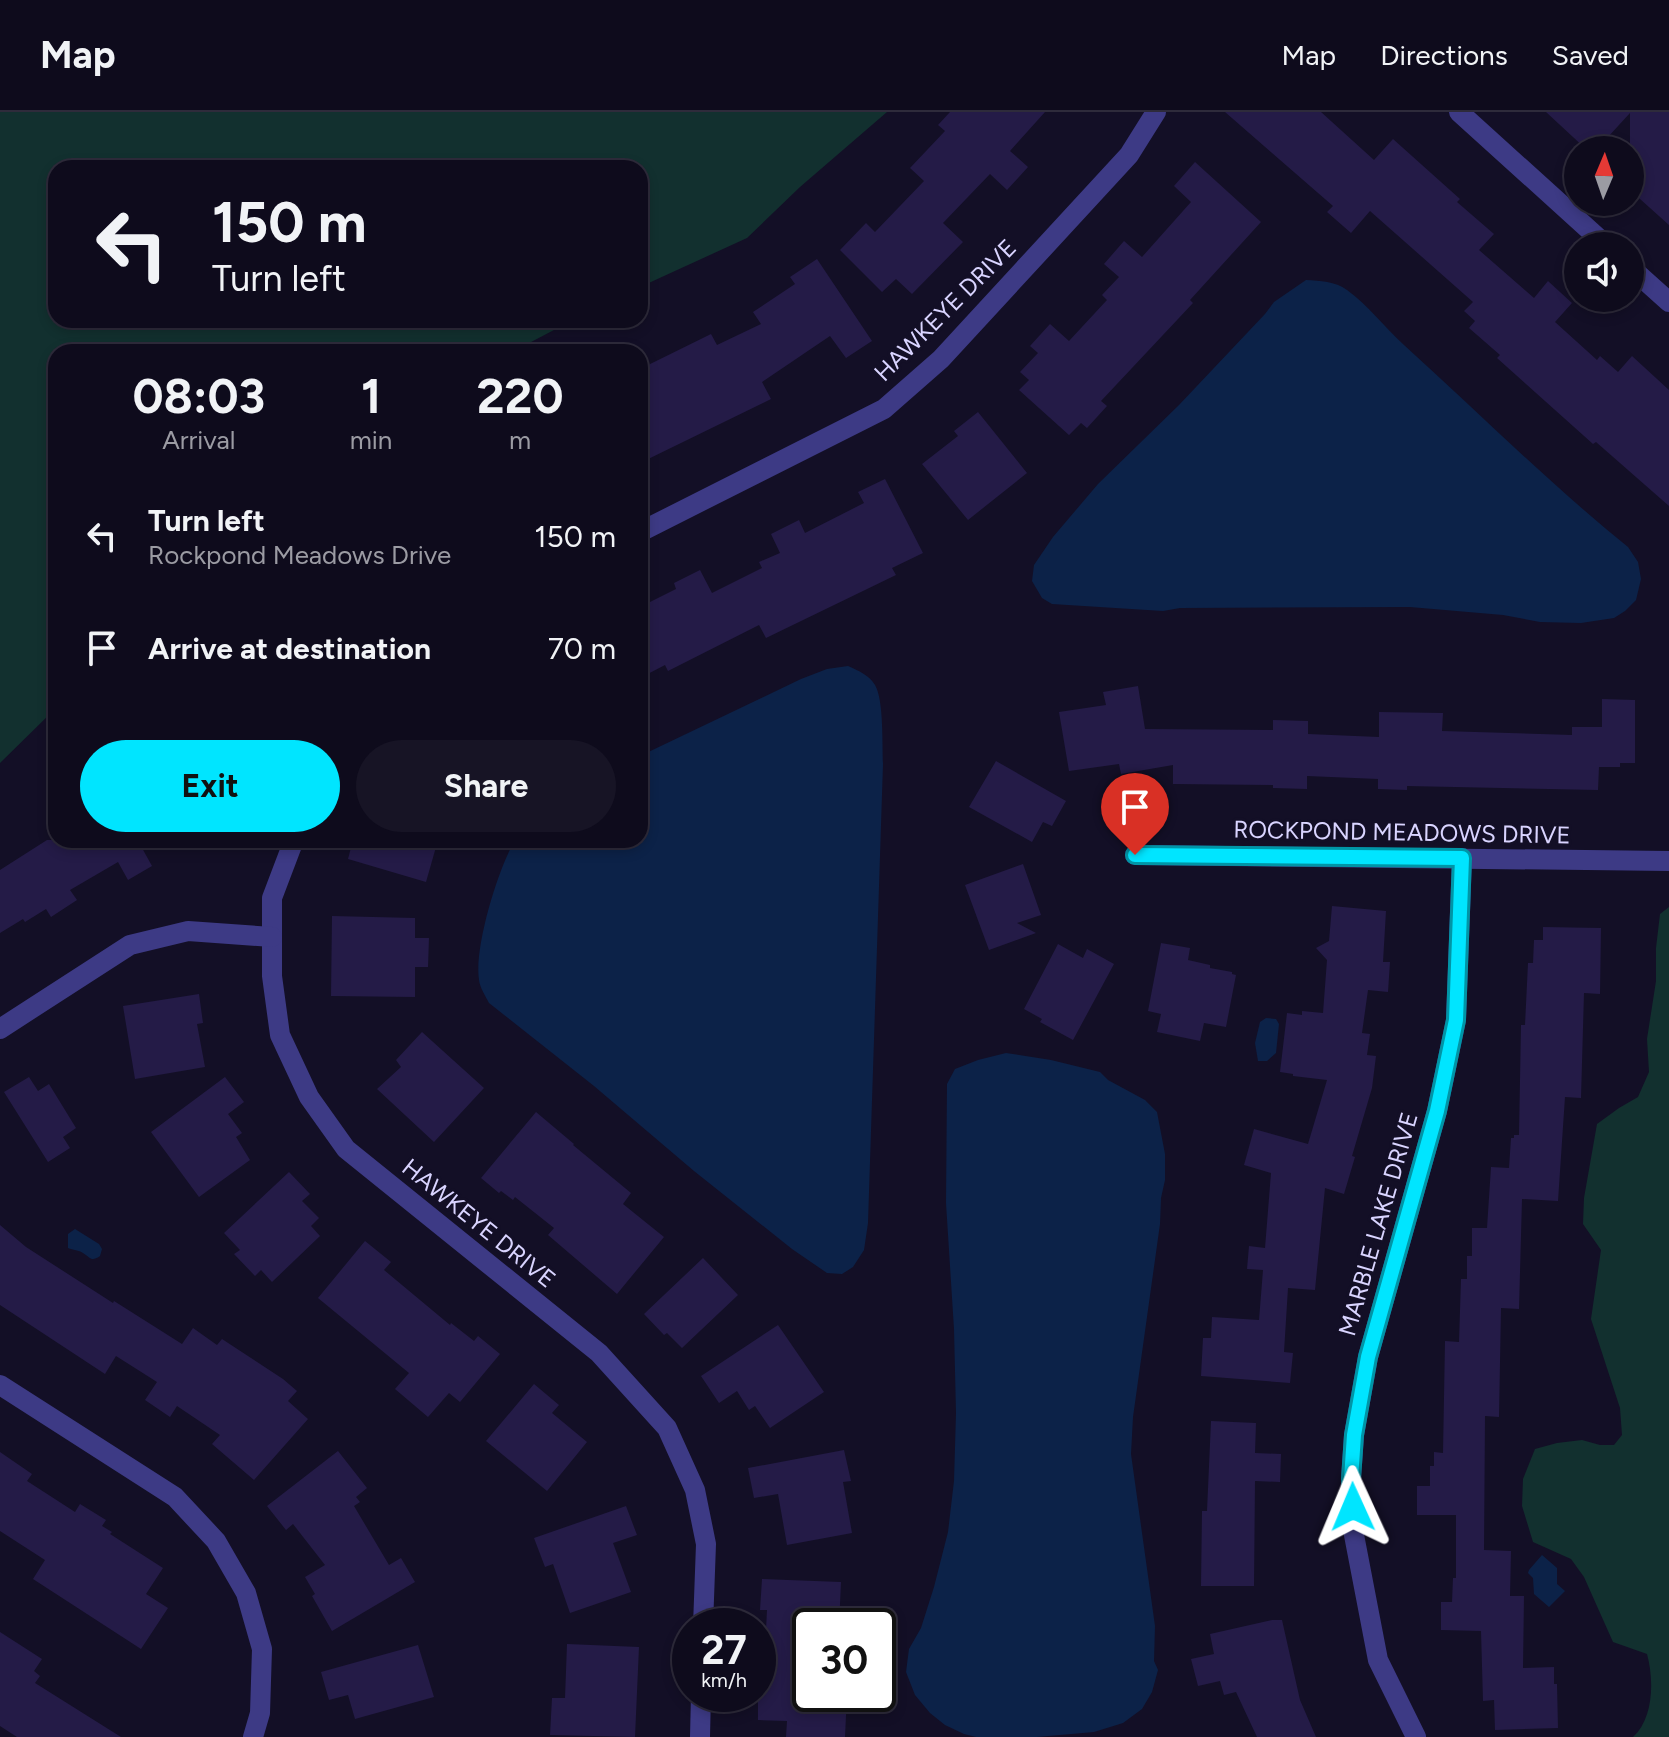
<!DOCTYPE html>
<html lang="en">
<head>
<meta charset="utf-8">
<style>
  body { margin:0; font-family:Figtree,sans-serif; background:#171425; color:#f1f3f6; height:100vh; display:flex; flex-direction:column; font-size:30px; white-space:nowrap }
  * { box-sizing:border-box; margin:0 }
  p { font-size:26px; color:#9b9ba3 }
  .icon { flex:none; width:44px; height:44px; fill:none; stroke:currentColor; stroke-width:2; stroke-linecap:round; stroke-linejoin:round }
  .map { position:relative; flex:1; overflow:hidden }
  .panel { position:absolute; left:48px; top:232px; width:600px; height:504px; display:flex; flex-direction:column; background:#0e0b1c; border-radius:24px; box-shadow:0 4px 12px #0003,0 0 0 2px #2e2b3b }
  .panel>* { flex:none }
  .guide { position:absolute; left:48px; top:48px; width:600px; height:168px; border-radius:24px; box-shadow:0 4px 12px #0003,0 0 0 2px #2e2b3b; background:#0e0b1c; color:#f1f3f6; overflow:hidden }
  .needle { width:52px; rotate:2deg }
  .buttons { position:absolute; left:1564px; top:24px; display:grid; gap:16px }
  .buttons a { display:grid; place-items:center; width:80px; height:80px; border-radius:50%; background:#0e0b1c; box-shadow:0 4px 12px #0003,0 0 0 2px #2e2b3b; font-size:40px }
  .speed { position:absolute; left:672px; top:1496px; display:flex; gap:16px; font-size:40px; font-weight:700; text-align:center }
  .speed>* { display:grid; place-content:center; width:104px; height:104px; border-radius:50%; background:#0e0b1c; box-shadow:0 4px 12px #0003,0 0 0 2px #2e2b3b; line-height:1 }
  .speed small { font-size:20px; font-weight:400 }
  .speed .limit { border:4px solid #111; border-radius:12px; background:#fff; color:#111 }
  .pin { position:absolute; display:grid; place-items:center; width:68px; height:68px; color:#fff; margin:-82px -34px; border-radius:50% 50% 50% 0; rotate:-45deg; box-shadow:0 0 8px #0007 }
  .pin .icon { rotate:45deg }
  .me { position:absolute; width:88px; margin:-44px; rotate:359deg; stroke-linejoin:round; filter:drop-shadow(0 0 6px #0008) }
  .turn { display:flex; align-items:center; gap:28px; height:168px; padding:0 32px; font-size:36px }
  .turn .icon { width:104px; height:104px; stroke-width:2.5 }
  .turn b { display:block; font-size:56px; line-height:68px }
  .eta { display:flex; justify-content:space-evenly; align-items:center; height:136px; text-align:center }
  .eta b { font-size:48px; font-weight:700; line-height:56px }
  .button { display:flex; gap:16px; margin-top:auto; padding:16px 32px }
  .button a { flex:1; height:92px; border-radius:48px; background:#00e5ff; color:#111; font-size:32px; font-weight:700; line-height:92px; text-align:center }
  .button a+a { background:#171425; color:#f1f3f6 }
  ul { padding:0; list-style:none }
  li { display:flex; align-items:center; gap:24px; height:112px; padding:0 32px }
  li div { flex:1 }
  li b { display:block; font-size:30px }
  li em { font-style:normal }
  header { display:flex; align-items:center; gap:48px; box-sizing:border-box; height:112px; padding:0 40px; background:#0e0b1c; border-bottom:2px solid #2e2b3b }
  header strong { font-size:38px }
  nav { display:flex; gap:44px; margin-inline-start:auto; font-size:28px }
  .map>svg:first-child { display:block }
</style>
</head>
<body>
<header>
<strong>Map</strong>
<nav><a>Map</a><a>Directions</a><a>Saved</a></nav>
</header>
<div class="map">
<svg width="1669" height="1625" viewBox="0 0 1669 1625">
  <rect width="100%" height="100%" fill="#130f26"/>
  <g fill="#12302f">
    <path d="M0,0H887L800,75L747,126L640,175V56H56V208H573L512,240H56V596L0,651Z"/>
    <path d="M1669,795V1625H1633C1654,1606 1654,1567 1647,1542L1613,1530L1584,1465L1571,1447L1533,1430L1522,1394L1523,1367L1535,1337L1557,1331L1582,1328L1600,1333H1614L1622,1323L1620,1296L1591,1207L1601,1138L1583,1112L1584,1086L1597,1012L1619,996L1638,985L1649,960L1647,927L1656,869V836L1660,802Z"/>
  </g>
  <g fill="#0c2248">
    <path d="M1306,168C1320,169 1335,169 1347,178C1368,193 1385,216 1404,233C1479,301 1550,372 1628,435L1638,450L1641,467L1636,488L1625,499L1614,506L1581,511L1540,510L1503,503L1410,495L1180,496L1163,499L1052,492L1042,486L1032,469L1034,453L1053,425L1098,372L1179,293L1265,202L1274,190Z"/>
    <path d="M848,554C859,559 869,563 875,573C884,588 882,633 883,652L868,1111L864,1138L853,1155L842,1162L827,1161L792,1137L694,1059L594,974L489,891C485,883 480,876 479,868C474,835 498,757 515,728H640V644L801,567L827,557Z"/>
    <path d="M1266,906L1276,907L1279,912L1276,941L1267,949H1258L1255,931L1260,910Z"/>
    <path d="M1006,941L1051,948L1100,960L1108,968L1145,988L1157,1000L1165,1042V1068L1161,1086L1160,1112L1133,1305L1131,1342L1155,1514L1154,1549L1158,1558L1152,1580L1142,1597L1123,1611L1094,1620L1037,1625H976L964,1622L945,1613L930,1601L915,1583L906,1560L909,1537L921,1516L934,1475L948,1420L954,1369L956,1301L954,1217L946,1091L947,972L955,957L978,948Z"/>
    <path d="M75,1117L99,1132L102,1137L100,1144C91,1150 91,1146 83,1141C79,1138 73,1138 68,1136V1122Z"/>
    <path d="M1542,1443L1557,1456V1472L1565,1479L1549,1495L1534,1482L1533,1466L1528,1461L1529,1458Z"/>
  </g>
  <g fill="#241b47">
    <path d="M950,0H1045L1010,39L1028,55L1007,78L990,62L943,111L963,130L912,182L896,167L882,180L840,138L866,111L875,120L924,69L910,56L945,19L938,13Z"/>
    <path d="M1225,0H1321L1374,48L1393,27L1460,87L1457,90L1494,122L1479,138L1534,186L1548,169L1572,191L1555,210L1597,248L1600,244L1618,260L1632,244L1669,278V394L1596,330L1593,332L1497,246L1500,243L1469,216L1475,209L1464,199L1473,190L1370,99L1351,121L1327,100L1333,94Z"/>
    <path d="M1546,0H1669V113L1630,78V1L1596,38H1587Z"/>
    <path d="M1195,50L1261,110L1190,188L1193,191L1101,289L1107,294L1087,316L1081,311L1069,323L1019,278L1029,268L1020,260L1038,241L1030,234L1050,212L1069,229L1107,188L1102,183L1119,165L1104,152L1124,129L1142,145L1191,90L1174,74Z"/>
    <path d="M817,147L872,229L846,246L830,224L762,270L771,287L640,351V257L711,222L717,233L761,212L753,200L795,172L790,165Z"/>
    <path d="M978,300L1027,361L968,408L922,352L958,324L954,319Z"/>
    <path d="M885,367L923,441L892,456L896,463L766,526L759,513L668,559L665,553L640,566V495L676,477L674,471L700,458L712,481L762,456L759,450L780,441L771,422L799,408L805,421L864,391L858,380Z"/>
    <path d="M1138,574L1145,617L1273,618V608L1308,609V622L1379,625V600L1443,601L1442,619L1572,623V615H1602V587L1635,588V651H1620V655H1599L1598,678L1407,674V678L1378,677V667L1307,664V677L1273,676V673L1173,672V653L1121,662L1119,652L1069,659L1059,600L1106,593L1103,580Z"/>
    <path d="M996,649L1066,689L1052,714L1043,710L1032,730L969,695Z"/>
    <path d="M47,728H156L142,736L152,754L128,768L118,750L70,778L77,788L51,805L46,797L25,810L23,807L0,821V758Z"/>
    <path d="M353,728H438L426,770L348,747Z"/>
    <path d="M1023,752L1041,803L1017,811L1036,821L989,838L965,773Z"/>
    <path d="M1332,794L1386,799L1383,850H1390L1388,880L1368,878L1362,921L1370,922L1367,943L1376,944L1372,976L1352,1044L1355,1045L1344,1082L1325,1076L1315,1178L1288,1176L1284,1240L1293,1241L1290,1271L1201,1264L1203,1226H1211L1212,1205L1259,1208L1263,1158L1247,1157L1249,1134L1265,1136L1271,1061L1244,1053L1254,1017L1308,1032L1327,968L1293,964V962L1280,960L1287,901L1302,903V899L1323,901L1327,848L1316,836L1329,829Z"/>
    <path d="M332,804L415,806V826H429L428,855H415V885L331,884Z"/>
    <path d="M1543,815L1601,816L1600,882L1584,881L1581,986L1565,985L1558,1089L1522,1087L1519,1197L1501,1196L1499,1305L1485,1304L1484,1438L1511,1439L1510,1484H1524L1523,1556L1554,1555V1572H1557L1558,1616L1495,1618L1494,1588L1483,1589L1481,1519L1441,1518V1490H1452L1453,1466H1456V1403H1417V1374H1430V1354H1434V1340L1443,1341L1445,1229L1459,1230L1461,1167H1467V1144H1472V1116H1487L1491,1055L1509,1056L1511,1026H1514V1023H1519L1521,913H1525L1528,851H1533L1534,828H1543Z"/>
    <path d="M1161,831L1190,836L1188,848L1210,853V856L1232,860V862L1236,863L1226,915L1204,911L1200,929L1157,920L1161,902L1148,899Z"/>
    <path d="M1058,832L1083,846L1087,837L1114,852L1073,928L1040,910L1042,907L1024,897Z"/>
    <path d="M199,882L203,911L197,912L205,955L135,967L123,894Z"/>
    <path d="M422,920L484,976L434,1030L377,977L401,955L396,948Z"/>
    <path d="M29,965L38,979L49,972L76,1016L63,1025L70,1036L48,1050L4,980Z"/>
    <path d="M225,965L244,990L228,1002L242,1021L236,1025L250,1048L199,1085L151,1020Z"/>
    <path d="M536,1000L574,1032L573,1033L631,1081L623,1092L664,1125L617,1182L548,1123L554,1116L515,1085L513,1088L501,1079L499,1081L481,1066Z"/>
    <path d="M289,1060L310,1082L302,1089L319,1106L311,1114L320,1124L272,1170L261,1158L255,1164L234,1142L240,1138L224,1121Z"/>
    <path d="M0,1113L26,1135L113,1191L114,1189L182,1232L193,1216L217,1233L222,1227L283,1267L297,1279L288,1289L308,1307L254,1368L212,1332L220,1323L177,1294L170,1305L145,1288L157,1270L116,1244L105,1262L0,1193Z"/>
    <path d="M365,1129L391,1150L384,1158L450,1213L451,1211L474,1229L478,1224L500,1242L460,1290L449,1281L428,1305L395,1277L409,1261L318,1186Z"/>
    <path d="M703,1146L738,1183L682,1236L667,1221L664,1223L644,1202Z"/>
    <path d="M778,1213L824,1280L770,1316L755,1294L749,1298L737,1279L719,1291L701,1264Z"/>
    <path d="M534,1272L559,1293L552,1301L587,1330L547,1379L486,1329Z"/>
    <path d="M1211,1309L1256,1311L1255,1341L1281,1342L1280,1370L1255,1369L1254,1474H1201L1202,1399H1207Z"/>
    <path d="M844,1338L851,1369L843,1370L852,1421L787,1433L778,1382L754,1386L748,1356Z"/>
    <path d="M338,1339L367,1376L356,1385L360,1390L354,1394L389,1453L401,1446L415,1470L332,1519L312,1484L315,1482L305,1465L325,1453L293,1412L286,1418L267,1394Z"/>
    <path d="M0,1340L32,1362L27,1369L75,1400L80,1392L106,1408L102,1414L112,1420L110,1422L163,1456L146,1482L168,1496L141,1537L33,1467L45,1448L0,1419Z"/>
    <path d="M626,1394L637,1423L613,1431L631,1480L570,1501L553,1452L545,1455L534,1426Z"/>
    <path d="M762,1467L841,1470L839,1514H810V1582H847L845,1625H786L787,1609L758,1608V1576H763L767,1498H760Z"/>
    <path d="M1272,1508H1282L1300,1588L1316,1625H1257L1236,1580L1224,1583L1220,1569L1198,1574L1191,1547L1214,1542L1210,1522Z"/>
    <path d="M0,1520L42,1547L34,1559L40,1564L35,1571L121,1625H17L0,1614Z"/>
    <path d="M567,1532L639,1535L635,1625L550,1623L552,1586H565Z"/>
    <path d="M418,1533L434,1585L355,1607L348,1583L329,1588L321,1560Z"/>
  </g>
  <g fill="none" stroke-linecap="round" stroke-linejoin="round">
    <g stroke="#3d3a85" stroke-width="20">
      <path d="M1459,0L1607,134"/>
      <path d="M1630,155L1669,190"/>
      <path d="M640,420L884,297L941,247L1129,43L1156,0"/>
      <path d="M294,728L272,786V864L280,923L309,985L346,1037L599,1241L667,1316L695,1378L706,1432L703,1514"/>
      <path d="M1135,743L1669,749"/>
      <path d="M0,917L130,833L188,819L272,825"/>
      <path d="M0,1273L175,1385L216,1429L246,1481L262,1537L260,1601L253,1625"/>
      <path d="M700,1625L701,1582"/>
      <path d="M1416,1625L1378,1548L1354,1423L1351,1367L1354,1323L1368,1245L1437,999L1456,908L1462,746"/>
    </g>
  </g>
  <g fill="none" stroke-linecap="round" stroke-linejoin="round">
    <defs>
      <path id="route" d="M1135,743L1462,746L1456,908L1437,999L1368,1245L1354,1323L1351,1367L1353,1395"/>
    </defs>
    <use href="#route" stroke="#0095a6" stroke-width="20"/>
    <use href="#route" stroke="#00e5ff" stroke-width="14"/>
  </g>
  <g text-anchor="middle" dominant-baseline="central" stroke-width="6" stroke-linejoin="round" paint-order="stroke">
    <g font-size="24" fill="#d9d4ff" stroke="#130f26">
      <text transform="translate(945 198) rotate(-45)">HAWKEYE DRIVE</text>
      <text transform="translate(1402 720) rotate(1)">ROCKPOND MEADOWS DRIVE</text>
      <text transform="translate(479 1111) rotate(39)">HAWKEYE DRIVE</text>
      <text transform="translate(1378 1112) rotate(-74)">MARBLE LAKE DRIVE</text>
    </g>
  </g>
</svg>
<div class="buttons">
<a><svg class="needle" viewBox="-14 -14 28 28"><path d="M0-13l5 13h-10z" fill="#e53935"/><path d="M0 13l5-13h-10z" fill="#9b9ba3"/></svg></a>
<a><svg class="icon" aria-label="sound" viewBox="0 0 24 24"><path d="M4 9h4l5-4v14l-5-4H4zM17 9q2 3 0 6"/></svg></a>
</div>
<div class="speed"><div>27<small>km/h</small></div><div class="limit">30</div></div>
<div class="pin" style="left:1135px;top:743px;background:#d93025"><svg class="icon" aria-label="arrive" viewBox="0 0 24 24"><path d="M6 21V4h12l-3 4 3 4H6"/></svg></div>
<svg class="me" style="left:1353px;top:1395px" viewBox="-20 -20 40 40"><path d="M0-17L14 15 0 8-14 15z" fill="#00e5ff" stroke="#fff" stroke-width="4"/></svg>
<div class="guide">
<div class="turn"><svg class="icon" aria-label="left" viewBox="0 0 24 24"><path d="M17 20v-9H6M10 6l-5 5 5 5"/></svg><div><b>150 m</b>Turn left</div></div>
</div>
<section class="panel">
<div class="eta">
<div><b>08:03</b><p>Arrival</p></div>
<div><b>1</b><p>min</p></div>
<div><b>220</b><p>m</p></div>
</div>
<ul>
<li><svg class="icon" aria-label="left" viewBox="0 0 24 24"><path d="M17 20v-9H6M10 6l-5 5 5 5"/></svg><div><b>Turn left</b><p>Rockpond Meadows Drive</p></div><em>150 m</em></li>
<li><svg class="icon" aria-label="arrive" viewBox="0 0 24 24"><path d="M6 21V4h12l-3 4 3 4H6"/></svg><div><b>Arrive at destination</b></div><em>70 m</em></li>
</ul>
<div class="button"><a>Exit</a><a>Share</a></div>
</section>
</div>
</body>
</html>
